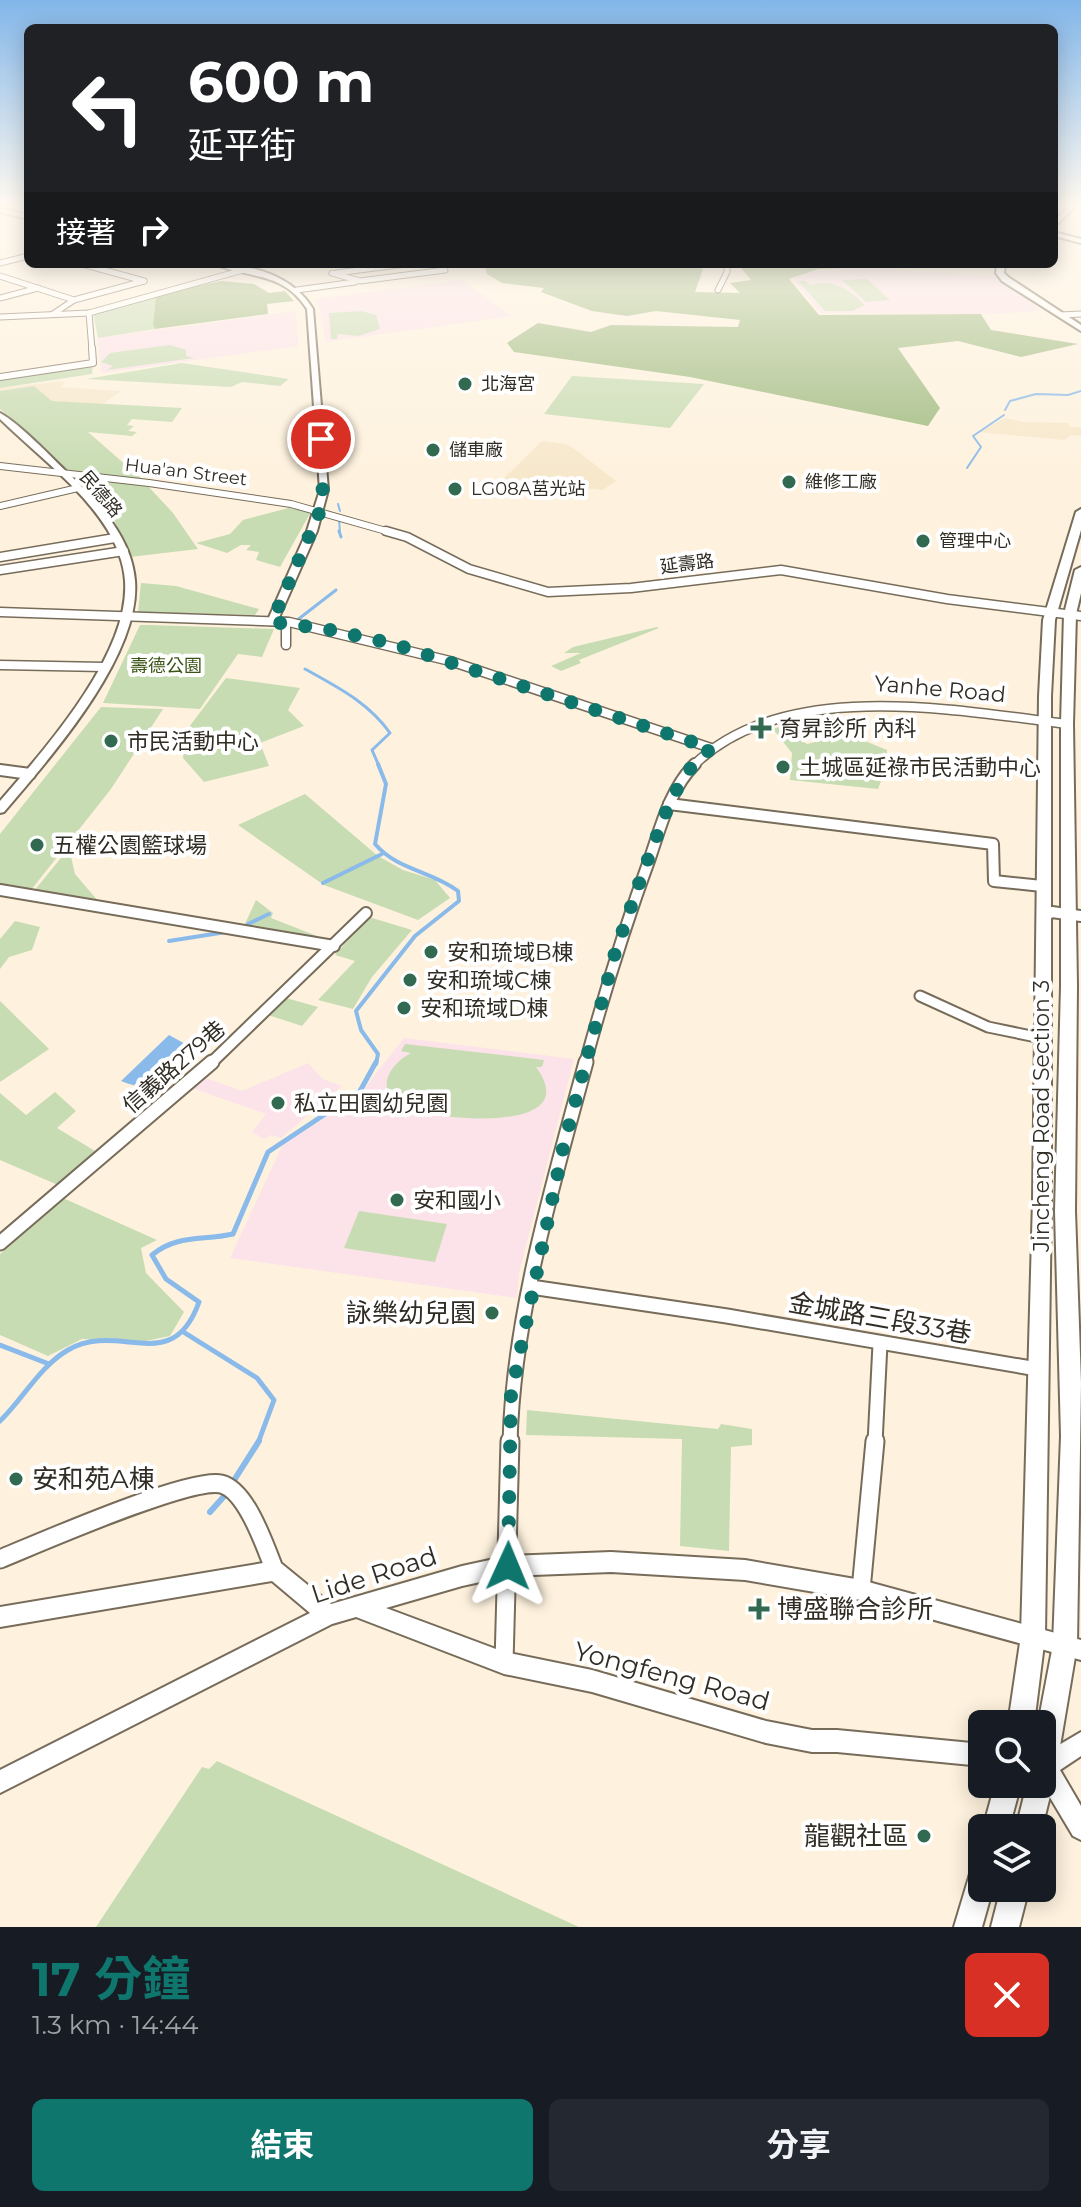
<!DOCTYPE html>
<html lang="zh-TW">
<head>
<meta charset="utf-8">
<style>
  body { margin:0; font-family:Montserrat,"Noto Sans TC",sans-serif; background:#242831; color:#f1f3f6; height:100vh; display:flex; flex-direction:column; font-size:30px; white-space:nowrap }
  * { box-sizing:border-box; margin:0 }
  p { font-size:26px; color:#9ea1a6 }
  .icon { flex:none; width:44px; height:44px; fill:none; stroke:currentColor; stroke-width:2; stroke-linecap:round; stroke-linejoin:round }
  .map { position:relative; height:1927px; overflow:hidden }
  .panel { display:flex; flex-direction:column; background:#171b24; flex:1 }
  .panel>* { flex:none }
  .guide { position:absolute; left:24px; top:24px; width:1034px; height:244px; border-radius:12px; box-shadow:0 4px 20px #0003; background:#202124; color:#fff; overflow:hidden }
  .tools { position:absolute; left:968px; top:1710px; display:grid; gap:16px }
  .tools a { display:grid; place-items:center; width:88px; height:88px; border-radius:12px; background:#171b24; box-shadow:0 4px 20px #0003; font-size:40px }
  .pin { position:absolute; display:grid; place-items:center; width:68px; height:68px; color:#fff; margin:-34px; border:4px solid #fff; border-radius:50%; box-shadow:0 2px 8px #0007 }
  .me { position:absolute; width:88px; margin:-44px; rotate:1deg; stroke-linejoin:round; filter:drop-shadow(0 0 6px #0008) }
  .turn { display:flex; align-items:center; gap:28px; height:168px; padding:0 32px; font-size:36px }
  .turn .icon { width:104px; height:104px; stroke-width:2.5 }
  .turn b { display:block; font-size:56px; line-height:68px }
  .then { display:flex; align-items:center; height:76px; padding:0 32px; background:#0003; gap:16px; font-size:30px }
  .round { display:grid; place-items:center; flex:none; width:84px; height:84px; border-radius:12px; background:#242831 }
  .overview { display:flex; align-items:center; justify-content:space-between; height:136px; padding:0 32px }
  h1 { font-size:48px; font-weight:700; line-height:60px; color:#0f766e }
  .action { display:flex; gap:16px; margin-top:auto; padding:16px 32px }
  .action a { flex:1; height:92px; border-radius:12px; background:#0f766e; color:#fff; font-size:32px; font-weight:700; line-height:92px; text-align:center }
  .action a+a { background:#242831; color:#f1f3f6 }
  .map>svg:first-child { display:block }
</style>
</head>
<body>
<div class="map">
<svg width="1081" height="1927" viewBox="0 0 1081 1927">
  <rect width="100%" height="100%" fill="#fef2de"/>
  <g fill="#f7e8cc">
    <path d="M63,381L64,384L60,387L121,391L101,405L52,401L34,386L0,391V388Z"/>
    <path d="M1005,418L1025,422L1068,423L1070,427H1081V436L1071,435L1064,440L979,432Z"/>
    <path d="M542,441L566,444L576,450L616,481L603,490L502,480Z"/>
  </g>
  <g fill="#fce2e9">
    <path d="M869,268L994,276L1042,311L984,314L820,313L792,279L812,271Z"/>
    <path d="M461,280L512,316L326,342L319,304L315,299Z"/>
    <path d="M296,311L298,346L101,373L98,338Z"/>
    <path d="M404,1038L574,1059L519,1273L517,1298L230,1258L282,1146L360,1094Z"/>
    <path d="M308,1063L323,1079L342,1086L281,1138L271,1135L264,1139L252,1132L266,1114L192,1088L203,1077L242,1091Z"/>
  </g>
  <g fill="#c8dcb3">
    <path d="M867,279L890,300L866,302L842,280Z"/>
    <path d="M798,281H805L810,285C835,279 847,288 865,305L852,311H825Z"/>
    <path d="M156,295L153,325L155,329L98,338L93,312Z"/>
    <path d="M361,311L376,315L380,329L359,336L338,334L337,339H331L329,313Z"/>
    <path d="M170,345L186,350V356L194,358L107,370L113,366L101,362L110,353Z"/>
    <path d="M182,363L289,379L280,386L242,382L231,387L86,379Z"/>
    <path d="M93,365L92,374L0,388V379Z"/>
    <path d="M572,376L704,384L670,428L544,414Z"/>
    <path d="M34,386L52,401L182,408L172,422L132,419L127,425L134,426L128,431L137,432L132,436L88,432L143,480L70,472L0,409V391Z"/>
    <path d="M76,477L146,484L173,513L198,549L130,557L115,522Z"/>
    <path d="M296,506L312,510L280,567L256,560L259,552L246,550L251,545H241L227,553L196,543L230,534L243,520Z"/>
    <path d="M141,583L176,586L259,609L255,615L138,612Z"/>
    <path d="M140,625H150L274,629L262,657L238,654L200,709L103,703Z"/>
    <path d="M657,627L659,628L579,660L581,663L561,671L551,666L581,653H564L573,647Z"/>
    <path d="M226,678L300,688L288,710L304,726L260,743L269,766L204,782L183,758L186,731Z"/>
    <path d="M101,707L163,709L111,789L31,890L0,885V834Z"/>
    <path d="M779,727L807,744L848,734L887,750V765L922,770L923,774L885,771L878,789L790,780L792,753L773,729Z"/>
    <path d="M305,794L378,856L403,870L435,880L450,898L418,920L324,885L238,825Z"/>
    <path d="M69,848L75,874L99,902L34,891Z"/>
    <path d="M256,900L273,913L271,918L317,936L315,939L244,926Z"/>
    <path d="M369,917L412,930L372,977L353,1009L318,1000L355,961L335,955Z"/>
    <path d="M15,921L40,927L32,950L9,957L0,969V939Z"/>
    <path d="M286,998L318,1007L302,1026L268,1015Z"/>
    <path d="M0,1001L49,1049L0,1082Z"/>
    <path d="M405,1044L544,1060L542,1067H536C587,1136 433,1120 405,1107C373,1093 388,1065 411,1053L401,1051Z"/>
    <path d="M55,1092L76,1111L57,1128L95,1151L58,1185L0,1160V1093L26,1115Z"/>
    <path d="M63,1198L157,1240L141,1248L146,1273L184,1312L170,1336L141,1342L82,1339L48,1356L0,1335V1254Z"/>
    <path d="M359,1211L447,1224L435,1262L344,1248Z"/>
    <path d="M527,1410L718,1429L721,1424L752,1429V1445L731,1447L729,1551L680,1546L682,1439L526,1435Z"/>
    <path d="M217,1761L579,1927H96L202,1767L209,1769Z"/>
  </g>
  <g fill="#a0bb80">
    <path d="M484,264H681L703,269L695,292L740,293L730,283L751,280L741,268L743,264H872L871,267L818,269L789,279L819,315L981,314L991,330L1078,344L1021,357L958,341L898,348L940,408L928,426L690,377L514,352L507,343L538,323L591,332L611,325L738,327L740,320L656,311L627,316L592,311L541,292L544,288L502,283L487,274Z"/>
    <path d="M221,281L254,284L269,293L285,291L294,301L267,304L268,314L155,329L153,325L156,295Z"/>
  </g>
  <path fill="#8abaea" d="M169,1035L189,1046C175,1080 157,1096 121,1081Z"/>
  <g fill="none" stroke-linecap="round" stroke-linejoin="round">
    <g stroke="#8abaea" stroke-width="2">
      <path d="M1005,410L1010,401L1036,394L1068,395L1081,391"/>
      <path d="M967,468L981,447L973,436L1004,415"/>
      <path d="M338,504L340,511"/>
      <path d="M339,519L340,533"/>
    </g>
    <g stroke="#8abaea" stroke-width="3">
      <path d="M339,531L341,537"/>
      <path d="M296,621L336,590"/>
      <path d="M305,669C337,687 368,702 390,733L372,750L379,766"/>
    </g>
    <g stroke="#8abaea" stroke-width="4">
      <path d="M323,883L382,854"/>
      <path d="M248,924L269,914"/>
      <path d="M169,941L226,932"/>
      <path d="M376,1064L378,1054L361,1030L356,1011L415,936L459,901L458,891C432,871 397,870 375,844L386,784L378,764"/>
    </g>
    <g stroke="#8abaea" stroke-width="5">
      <path d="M185,1333L257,1378L274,1400L258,1443"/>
      <path d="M0,1345L49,1364"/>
      <path d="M0,1421C23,1399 40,1366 68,1350C119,1320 172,1378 199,1302L166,1279L152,1255C177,1234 203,1241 233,1234L268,1152L360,1091L376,1062"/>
    </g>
    <g stroke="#8abaea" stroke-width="6">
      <path d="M231,1485L259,1441"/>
      <path d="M210,1512L227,1493"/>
    </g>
    <defs>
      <path id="pedestrian" d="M920,996L988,1027L1041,1038"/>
      <g id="minor-far5">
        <path d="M0,263L28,256"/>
        <path d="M82,264L144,281"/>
        <path d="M332,273L360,281L445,270"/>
        <path d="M336,273L406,264"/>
        <path d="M0,276L74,300"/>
        <path d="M297,290L355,282"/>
        <path d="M718,290L727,272V264"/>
        <path d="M0,298L38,288"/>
        <path d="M89,313L92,350"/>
        <path d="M53,314L74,300L144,281"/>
        <path d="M1061,315L1081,314"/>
        <path d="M0,317L89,313L243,270"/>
      </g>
      <g id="minor-far4">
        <path d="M0,377L93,363L92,348"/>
        <path d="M0,466L149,483L291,504L393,533"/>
        <path d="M0,506L78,488"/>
      </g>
      <g id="minor-far3">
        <path d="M386,531L407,537L469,569L548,592L631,588L781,570L947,599L1081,616"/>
        <path d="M0,557L115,538"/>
        <path d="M0,570L124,551"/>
        <path d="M0,612L289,622L450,661L711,748"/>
        <path d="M286,622V645"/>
        <path d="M0,665L104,667"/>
        <path d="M693,766C782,677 955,710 1067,724"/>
      </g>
      <g id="minor-far2">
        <path d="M0,770L30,774"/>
        <path d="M669,804L993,844L994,881L1042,886"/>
        <path d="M0,890L334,946"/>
        <path d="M1044,916L1052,912L1081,916"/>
        <path d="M210,1064L366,913"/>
        <path d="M585,1064C604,994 625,926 650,858C661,826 670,789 695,764"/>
      </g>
      <g id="minor-far1">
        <path d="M0,1243L212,1062"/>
        <path d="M531,1287L727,1316L1037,1369"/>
        <path d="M510,1443C513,1317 553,1184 586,1062"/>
        <path d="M875,1443L880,1344"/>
      </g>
      <g id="minor">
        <path d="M0,1559C37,1544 189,1477 221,1484C247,1490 266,1549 275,1571"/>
        <path d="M861,1590L875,1441"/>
        <path d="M504,1663L510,1441"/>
      </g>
      <g id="tertiary">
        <path d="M0,208L28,215V219L0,212Z"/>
        <path d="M1054,232L1081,239V243L1054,236Z"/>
        <path d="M214,264C252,264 293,276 313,309L328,490L317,531L277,622L272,625L267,622L307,531L320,490L307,309C283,271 249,279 214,264Z"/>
        <path d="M0,413C19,423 51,457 69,474C98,502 132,538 135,581C141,656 50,758 4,812L0,813V801C45,749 130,654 125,581C124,563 116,544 107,529C80,486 36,454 0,419Z"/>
        <path d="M611,1552L745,1560L861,1580L1081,1640V1660L861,1600L745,1580L611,1572L508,1576L462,1586L386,1608L504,1652L592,1670L766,1721L812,1730H837L982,1744V1766L837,1752H812L766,1743L592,1692L504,1674L356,1617L332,1624L0,1793V1770L310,1613L272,1581L0,1627V1607L275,1561L282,1564L331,1604L462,1566L508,1556Z"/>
        <path d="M1081,1732V1756L1060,1770L1081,1806V1840L1073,1836L1042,1784V1755Z"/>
      </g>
      <g id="secondary">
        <path d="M1069,206H1076L1054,227V221Z"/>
        <path d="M997,264H1005L1004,273L1008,277L1081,325V331L1002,281L996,273Z"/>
        <path d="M1081,509V530L1055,620L1051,696V1200L1045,1636L1034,1724H1008L1021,1636L1033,1200L1039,696L1043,620L1076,512Z"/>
        <path d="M1081,567V593L1076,614L1073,724L1077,986L1075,1211L1081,1383L1077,1645L1055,1776L1042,1828H1016L1027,1784H1042V1724H1038L1053,1645L1061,1436L1055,1211L1061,986V724L1064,614L1075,570Z"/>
        <path d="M995,1784H1021L1009,1828H983Z"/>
        <path d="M982,1863V1888H993L982,1927H954L972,1867Z"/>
        <path d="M1001,1888H1029L1019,1927H991Z"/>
      </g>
    </defs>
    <use href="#pedestrian" stroke="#776c5a" stroke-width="13"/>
    <use href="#minor-far5" stroke="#776c5a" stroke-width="7"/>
    <use href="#minor-far4" stroke="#776c5a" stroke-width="8"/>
    <use href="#minor-far3" stroke="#776c5a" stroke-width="11"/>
    <use href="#minor-far2" stroke="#776c5a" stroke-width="14"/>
    <use href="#minor-far1" stroke="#776c5a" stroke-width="17"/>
    <use href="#minor" stroke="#776c5a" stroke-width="21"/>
    <use href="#tertiary" stroke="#776c5a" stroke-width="4"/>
    <use href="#secondary" stroke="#776c5a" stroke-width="4"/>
    <use href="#pedestrian" stroke="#fff" stroke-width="9"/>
    <use href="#minor-far5" stroke="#fff" stroke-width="5"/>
    <use href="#minor-far4" stroke="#fff" stroke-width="6"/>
    <use href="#minor-far3" stroke="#fff" stroke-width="8"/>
    <use href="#minor-far2" stroke="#fff" stroke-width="10"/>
    <use href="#minor-far1" stroke="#fff" stroke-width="13"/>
    <use href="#minor" stroke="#fff" stroke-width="17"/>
    <use href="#tertiary" fill="#fff" fill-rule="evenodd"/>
    <use href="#secondary" fill="#fff" fill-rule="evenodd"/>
  </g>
  <linearGradient id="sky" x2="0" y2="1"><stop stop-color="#82b6e9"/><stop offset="0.43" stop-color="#fff9f0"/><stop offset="1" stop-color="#fff9f0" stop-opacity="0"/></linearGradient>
  <rect width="1081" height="476" fill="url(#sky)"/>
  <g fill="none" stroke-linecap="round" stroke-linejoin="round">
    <path stroke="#0f766e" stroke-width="14" stroke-dasharray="0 25.2" d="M321,439L324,478L320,511L272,622L326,629L394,644L711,748L686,773L669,804L642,875L615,953L564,1144L511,1395L508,1566"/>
  </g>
  <g fill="#326a51" stroke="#fff" stroke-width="3">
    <circle cx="465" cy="384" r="8"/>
    <circle cx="433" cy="450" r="8"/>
    <circle cx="789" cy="482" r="8"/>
    <circle cx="455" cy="489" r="8"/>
    <circle cx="923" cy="541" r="8"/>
    <path d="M757 716h8v8h8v8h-8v8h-8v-8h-8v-8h8z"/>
    <circle cx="111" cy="741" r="8"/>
    <circle cx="783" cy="767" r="8"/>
    <circle cx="37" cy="845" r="8"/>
    <circle cx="431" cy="952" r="8"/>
    <circle cx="410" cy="980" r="8"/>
    <circle cx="404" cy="1008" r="8"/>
    <circle cx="278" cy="1103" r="8"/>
    <circle cx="397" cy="1200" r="8"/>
    <circle cx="492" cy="1313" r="8"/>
    <circle cx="16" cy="1479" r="8"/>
    <path d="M755 1597h8v8h8v8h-8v8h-8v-8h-8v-8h8z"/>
    <circle cx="924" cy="1836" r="8"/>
  </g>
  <g text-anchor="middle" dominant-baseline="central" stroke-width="8" stroke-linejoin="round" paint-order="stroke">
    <g font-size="18" fill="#312d25" stroke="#fff" text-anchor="start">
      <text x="481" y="384">北海宮</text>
      <text x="449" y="450">儲車廠</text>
      <text x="805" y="482">維修工廠</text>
      <text x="471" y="489">LG08A莒光站</text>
      <text x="939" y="541">管理中心</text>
    </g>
    <g font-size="18" fill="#312d25" stroke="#fff">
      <text transform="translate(186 472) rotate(7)">Hua'an Street</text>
      <text transform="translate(101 494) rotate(50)">民德路</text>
      <text transform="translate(687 564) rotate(-7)">延壽路</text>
    </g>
    <g font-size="18" fill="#3a5212" stroke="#fff">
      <text x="166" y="666">壽德公園</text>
    </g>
    <g font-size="22" fill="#312d25" stroke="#fff">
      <text transform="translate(940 689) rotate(5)">Yanhe Road</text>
      <text transform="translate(174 1067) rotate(-41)">信義路279巷</text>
      <text transform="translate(1041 1116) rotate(-90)">Jincheng Road Section 3</text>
    </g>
    <g font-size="22" fill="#312d25" stroke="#fff" text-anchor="start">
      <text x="779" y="728">育昇診所 內科</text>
      <text x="127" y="741">市民活動中心</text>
      <text x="799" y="767">土城區延祿市民活動中心</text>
      <text x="53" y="845">五權公園籃球場</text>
      <text x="447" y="952">安和琉域B棟</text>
      <text x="426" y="980">安和琉域C棟</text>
      <text x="420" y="1008">安和琉域D棟</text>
      <text x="294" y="1103">私立田園幼兒園</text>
      <text x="413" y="1200">安和國小</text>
    </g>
    <g font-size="26" fill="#312d25" stroke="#fff" text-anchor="end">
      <text x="476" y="1313">詠樂幼兒園</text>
      <text x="32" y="1479" text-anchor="start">安和苑A棟</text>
      <text x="777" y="1609" text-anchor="start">博盛聯合診所</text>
      <text x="908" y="1836">龍觀社區</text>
    </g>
    <g font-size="26" fill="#312d25" stroke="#fff">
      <text transform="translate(880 1318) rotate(10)">金城路三段33巷</text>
      <text transform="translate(374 1575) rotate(-18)">Lide Road</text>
      <text transform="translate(672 1676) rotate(15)">Yongfeng Road</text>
    </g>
  </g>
</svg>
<div class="tools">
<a><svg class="icon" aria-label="search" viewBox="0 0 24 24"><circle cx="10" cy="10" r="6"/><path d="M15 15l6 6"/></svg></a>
<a><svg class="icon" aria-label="layers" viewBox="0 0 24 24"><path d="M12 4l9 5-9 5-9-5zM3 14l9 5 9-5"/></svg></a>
</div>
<div class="pin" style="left:321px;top:439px;background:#d93025"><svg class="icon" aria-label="arrive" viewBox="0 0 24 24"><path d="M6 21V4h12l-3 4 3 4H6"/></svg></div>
<svg class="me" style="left:508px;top:1566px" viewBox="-20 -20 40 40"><path d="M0-17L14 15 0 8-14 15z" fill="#0f766e" stroke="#fff" stroke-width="4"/></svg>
<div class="guide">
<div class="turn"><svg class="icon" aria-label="left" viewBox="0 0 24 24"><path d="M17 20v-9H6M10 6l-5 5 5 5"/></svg><div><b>600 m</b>延平街</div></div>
<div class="then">接著<svg class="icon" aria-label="right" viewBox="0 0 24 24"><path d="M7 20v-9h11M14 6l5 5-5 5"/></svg></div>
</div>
</div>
<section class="panel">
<div class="overview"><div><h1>17 分鐘</h1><p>1.3 km · 14:44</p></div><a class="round" style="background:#d93025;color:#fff"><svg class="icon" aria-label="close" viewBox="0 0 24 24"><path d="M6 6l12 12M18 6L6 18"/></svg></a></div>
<div class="action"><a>結束</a><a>分享</a></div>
</section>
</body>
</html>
